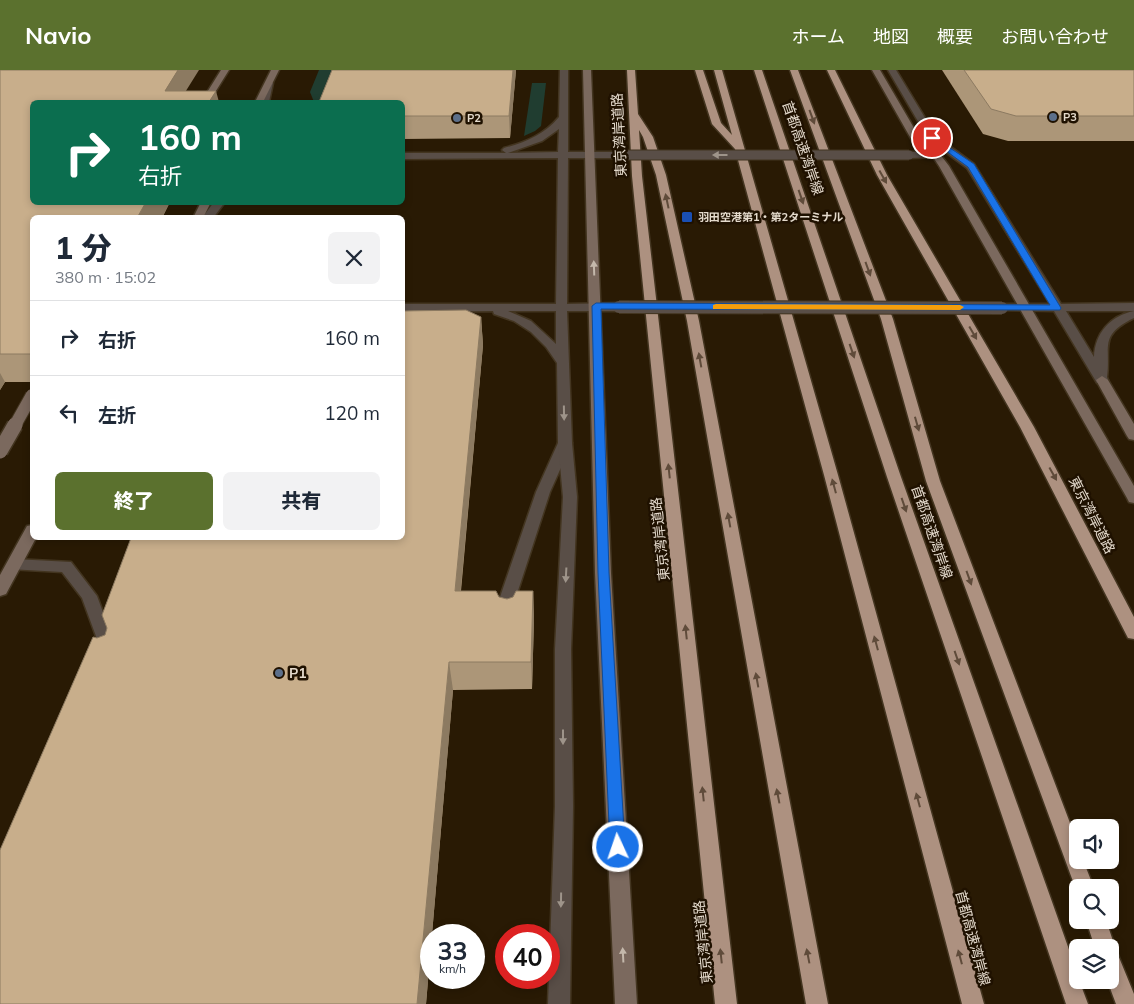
<!DOCTYPE html>
<html lang="ja">
<head>
<meta charset="utf-8">
<style>
  body { margin:0; font-family:Mulish,"Noto Sans JP",sans-serif; background:#f2f2f3; color:#1f2937; height:100vh; display:flex; flex-direction:column; font-size:19px; white-space:nowrap }
  * { box-sizing:border-box; margin:0 }
  p { font-size:16px; color:#747a83 }
  .icon { flex:none; width:28px; height:28px; fill:none; stroke:currentColor; stroke-width:2; stroke-linecap:round; stroke-linejoin:round }
  .map { position:relative; flex:1; overflow:hidden }
  .sheet { position:absolute; left:30px; top:145px; width:375px; height:325px; display:flex; flex-direction:column; background:#fff; border-radius:8px; box-shadow:0 2px 8px #0003 }
  .sheet>* { flex:none }
  .top-card { position:absolute; left:30px; top:30px; width:375px; height:105px; border-radius:8px; box-shadow:0 2px 8px #0003; background:#0b6e4f; color:#fff; overflow:hidden }
  .tools { position:absolute; left:1069px; top:749px; display:grid; gap:10px }
  .tools a { display:grid; place-items:center; width:50px; height:50px; border-radius:8px; background:#fff; box-shadow:0 2px 8px #0003; font-size:25px }
  .speed { position:absolute; left:420px; top:854px; display:flex; gap:10px; font-size:25px; font-weight:700; text-align:center }
  .speed>* { display:grid; place-content:center; width:65px; height:65px; border-radius:50%; background:#fff; box-shadow:0 2px 8px #0003; line-height:1 }
  .speed small { font-size:12px; font-weight:400 }
  .speed .limit { border:8px solid #d22; background:#fff; color:#111 }
  .pin { position:absolute; display:grid; place-items:center; width:42px; height:42px; color:#fff; margin:-21px; border:2px solid #fff; border-radius:50%; box-shadow:0 1px 5px #0007 }
  .me { position:absolute; width:55px; margin:-28px; rotate:357deg; stroke-linejoin:round; filter:drop-shadow(0 0 4px #0008) }
  .turn { display:flex; align-items:center; gap:18px; height:105px; padding:0 25px; font-size:22px }
  .turn .icon { width:65px; height:65px; stroke-width:2.5 }
  .turn b { display:block; font-size:35px; line-height:42px }
  .round { display:grid; place-items:center; flex:none; width:52px; height:52px; border-radius:8px; background:#f2f2f3 }
  .headline { display:flex; align-items:center; justify-content:space-between; height:85px; padding:0 25px }
  h1 { font-size:30px; font-weight:800; line-height:38px }
  .primary-button { display:flex; gap:10px; margin-top:auto; padding:10px 25px }
  .primary-button a { flex:1; height:58px; border-radius:8px; background:#5b712e; color:#fff; font-size:20px; font-weight:800; line-height:58px; text-align:center }
  .primary-button a+a { background:#f2f2f3; color:#1f2937 }
  ul { padding:0; list-style:none }
  li { display:flex; align-items:center; gap:15px; height:75px; padding:0 25px; border-top:1px solid #e0e1e3 }
  li div { flex:1 }
  li b { display:block; font-size:19px }
  li em { font-style:normal }
  header { display:flex; align-items:center; gap:30px; box-sizing:border-box; height:70px; padding:0 25px; background:#5b712e; color:#fff }
  header strong { font-size:24px }
  nav { display:flex; gap:28px; margin-inline-start:auto; font-size:18px }
  .map>svg:first-child { display:block }
</style>
</head>
<body>
<header>
<strong>Navio</strong>
<nav><a>ホーム</a><a>地図</a><a>概要</a><a>お問い合わせ</a></nav>
</header>
<div class="map">
<svg width="1134" height="934" viewBox="0 0 1134 934">
  <rect width="100%" height="100%" fill="#291a04"/>
  <g fill="#203d30">
    <path d="M319,0H340L327,32H314L310,22Z"/>
    <path d="M532,13H546L541,56L535,61L524,66Z"/>
  </g>
  <g fill="none" stroke-linecap="round" stroke-linejoin="round">
    <defs>
      <g id="lane">
        <path d="M214,132H225L213,148H202Z"/>
        <path d="M565,369L570,370L572,373L550,422L515,530L516,549L514,553L508,555L502,553L500,549L499,530L536,422L558,373L560,370Z"/>
        <path d="M14,489L71,492L97,526L118,583L116,588L110,590L104,588L82,528L62,502L9,499L6,495L9,491Z"/>
      </g>
      <g id="street">
        <path d="M560,0H568V82H618L623,85L618,88H568L567,234L619,233L625,237L619,241H567L572,373L577,427L571,579L573,736L570,934H548L555,736V579L563,427L558,373L557,293L546,277L531,262L514,251L494,244L493,241L402,242V234H556L558,88L402,89V83H506L502,80L504,78C526,72 544,65 559,47ZM559,59L558,82L508,83L542,71ZM508,241H556V274L531,251Z"/>
        <path d="M888,0H896L936,66L974,94L1061,234L1134,233V248C1098,265 1111,277 1107,307L1108,310L1107,313H1097L1054,241L998,240L996,238L998,236L1002,234H1050L967,98L929,70ZM1066,241H1134C1110,246 1095,263 1094,287Z"/>
        <path d="M269,10L273,13L269,32H261L265,13Z"/>
        <path d="M936,82L939,83V87L909,88L904,85L909,82Z"/>
      </g>
      <g id="secondary">
        <path d="M221,0H229L209,32H201Z"/>
        <path d="M271,0H279L263,32H255Z"/>
        <path d="M583,0H591L611,503L637,934H615L595,503Z"/>
        <path d="M872,0H880L921,70L939,83L949,96L1134,416V433L1129,432L1127,428L939,96L933,87L914,74Z"/>
        <path d="M201,132H211L203,148H193Z"/>
        <path d="M1102,306L1108,310L1134,354V370L1129,369L1127,366L1096,310Z"/>
        <path d="M32,455V468H36L6,524L0,526V505L27,456Z"/>
      </g>
      <g id="highway">
        <path d="M627,0H635L638,44L653,67L666,105L699,251L828,934H806L687,251L656,105L643,67L639,60L642,106L737,934H715L632,106Z"/>
        <path d="M695,0H703L721,53L732,65L714,0H722L838,405L984,934H962L824,405L735,79L712,54Z"/>
        <path d="M754,0H762L901,407L1078,905V910H1079L1088,934H1066L887,407Z"/>
        <path d="M790,0H798L893,249L940,411L1078,774V790H1083L1094,818H1078V825L926,411L881,249Z"/>
        <path d="M827,0H835L887,105L1034,357L1134,547V569L1128,568L1020,357L877,105Z"/>
        <path d="M1086,850H1106L1116,880L1134,924V934H1116L1107,910H1110V878H1095Z"/>
      </g>
    </defs>
    <use href="#lane" stroke="#433520" stroke-width="3"/>
    <use href="#street" stroke="#433520" stroke-width="3"/>
    <use href="#secondary" stroke="#433520" stroke-width="3"/>
    <use href="#highway" stroke="#433520" stroke-width="3"/>
    <use href="#lane" fill="#594e47" fill-rule="evenodd"/>
    <use href="#street" fill="#594e47" fill-rule="evenodd"/>
    <use href="#secondary" fill="#7b695e" fill-rule="evenodd"/>
    <use href="#highway" fill="#ad9180" fill-rule="evenodd"/>
    <defs>
      <path id="street-bridge-far1" d="M618,85H909"/>
      <path id="street-bridge" d="M619,237L1002,238"/>
      <path id="secondary-bridge-far1" d="M14,357L32,325"/>
      <path id="secondary-bridge" d="M0,381L15,355"/>
    </defs>
    <use href="#street-bridge-far1" stroke="#433520" stroke-width="11" stroke-linecap="butt"/>
    <use href="#street-bridge" stroke="#433520" stroke-width="14" stroke-linecap="butt"/>
    <use href="#secondary-bridge-far1" stroke="#433520" stroke-width="14" stroke-linecap="butt"/>
    <use href="#secondary-bridge" stroke="#433520" stroke-width="18" stroke-linecap="butt"/>
    <use href="#street-bridge-far1" stroke="#594e47" stroke-width="9"/>
    <use href="#street-bridge" stroke="#594e47" stroke-width="12"/>
    <use href="#secondary-bridge-far1" stroke="#7b695e" stroke-width="12"/>
    <use href="#secondary-bridge" stroke="#7b695e" stroke-width="15"/>
  </g>
  <g fill="#ac9678">
    <path d="M0,0L32,32L170,132L162,148H32V312H5L0,320Z"/>
    <path d="M516,0L510,68L402,69V32Z"/>
    <path d="M942,0H1134V71H1008L983,64Z"/>
    <path d="M481,247L483,275L461,521L499,527L507,529L533,521L534,549L532,619L453,620L426,934H0L97,568L105,565Z"/>
  </g>
  <g fill="#8c7a61">
    <path d="M178,0H199L179,32L165,21Z"/>
    <path d="M513,0H516L510,68L509,46Z"/>
    <path d="M216,21L219,32H209Z"/>
    <path d="M146,132H170L162,148H137Z"/>
    <path d="M481,247L483,275L458,550L455,521Z"/>
    <path d="M0,303L5,312L0,320Z"/>
    <path d="M533,521L534,549L532,619L531,592Z"/>
    <path d="M449,592L453,620L426,934H417Z"/>
  </g>
  <g fill="#c8ae8b" stroke="#8c7a61">
    <path d="M0,0H178L165,21H216L209,32H32V132H146L137,148H32V284H0Z"/>
    <path d="M332,0H513L509,46H402V32H319Z"/>
    <path d="M964,0H1134V46H1016L991,39Z"/>
    <path d="M466,240L481,247L455,521H496L499,527L507,529L513,527L516,521H533L531,592H449L417,934H0V780L93,567L97,568L105,565L107,558L102,545L131,468H402V241Z"/>
  </g>
  <defs><path id="oneway-solid" d="M-6-.8H1V-3.2L6.5 0L1 3.2V.8H-6Z" transform="scale(1.25)"/></defs>
  <g fill="#5f4b3a">
    <use href="#oneway-solid" transform="translate(812 47) rotate(70)"/>
    <use href="#oneway-solid" transform="translate(883 107) rotate(61)"/>
    <use href="#oneway-solid" transform="translate(801 127) rotate(71)"/>
    <use href="#oneway-solid" transform="translate(667 131) rotate(-102)"/>
    <use href="#oneway-solid" transform="translate(868 199) rotate(70)"/>
    <use href="#oneway-solid" transform="translate(973 263) rotate(60)"/>
    <use href="#oneway-solid" transform="translate(852 281) rotate(71)"/>
    <use href="#oneway-solid" transform="translate(700 290) rotate(-100)"/>
    <use href="#oneway-solid" transform="translate(917 354) rotate(74)"/>
    <use href="#oneway-solid" transform="translate(669 401) rotate(-96)"/>
    <use href="#oneway-solid" transform="translate(1053 404) rotate(61)"/>
    <use href="#oneway-solid" transform="translate(834 416) rotate(-105)"/>
    <use href="#oneway-solid" transform="translate(904 435) rotate(71)"/>
    <use href="#oneway-solid" transform="translate(729 450) rotate(-100)"/>
    <use href="#oneway-solid" transform="translate(969 508) rotate(70)"/>
    <use href="#oneway-solid" transform="translate(686 562) rotate(-96)"/>
    <use href="#oneway-solid" transform="translate(876 573) rotate(-105)"/>
    <use href="#oneway-solid" transform="translate(957 588) rotate(71)"/>
    <use href="#oneway-solid" transform="translate(757 610) rotate(-100)"/>
    <use href="#oneway-solid" transform="translate(703 724) rotate(-96)"/>
    <use href="#oneway-solid" transform="translate(778 726) rotate(-101)"/>
    <use href="#oneway-solid" transform="translate(918 730) rotate(-105)"/>
    <use href="#oneway-solid" transform="translate(721 886) rotate(-96)"/>
    <use href="#oneway-solid" transform="translate(808 886) rotate(-101)"/>
    <use href="#oneway-solid" transform="translate(960 887) rotate(-105)"/>
  </g>
  <g fill="#9e948a">
    <use href="#oneway-solid" transform="translate(720 85) rotate(-180)"/>
    <use href="#oneway-solid" transform="translate(564 343) rotate(89)"/>
    <use href="#oneway-solid" transform="translate(566 505) rotate(93)"/>
    <use href="#oneway-solid" transform="translate(563 667) rotate(90)"/>
    <use href="#oneway-solid" transform="translate(561 830) rotate(91)"/>
  </g>
  <g fill="#c4b8ab">
    <use href="#oneway-solid" transform="translate(594 198) rotate(-92)"/>
    <use href="#oneway-solid" transform="translate(623 885) rotate(-93)"/>
  </g>
  <path fill="#1a73e8" stroke="#114b97" d="M932,66L974,94L1061,238L1060,240L601,239L609,503L625,777L623,782L618,784L612,782L610,777L598,503L592,236L596,233L1050,235L968,97L930,69L928,68Z"/>
  <path fill="#f59e0b" d="M716,234L960,235L964,237L960,240L713,239V235Z"/>
  <g fill="#5c6f8a" stroke="#1f1100" stroke-width="2">
    <circle cx="1053" cy="47" r="5"/>
    <circle cx="457" cy="48" r="5"/>
    <circle cx="279" cy="603" r="5"/>
  </g>
  <rect fill="#1a4fb4" stroke="#1f1100" stroke-width="2" x="681" y="141" width="12" height="12" rx="2.5"/>
  <g text-anchor="middle" dominant-baseline="central" stroke-width="5" stroke-linejoin="round" paint-order="stroke">
    <g font-size="11" font-weight="bold" fill="#e4dacc" stroke="#1f1100" text-anchor="start">
      <text x="1063" y="47">P3</text>
      <text x="467" y="48">P2</text>
      <text x="698" y="147">羽田空港第1・第2ターミナル</text>
    </g>
    <g font-size="14" fill="#e4dacc" stroke="#1f1100">
      <text transform="translate(619 65) rotate(-93)">東京湾岸道路</text>
      <text transform="translate(803 78) rotate(71)">首都高速湾岸線</text>
      <text transform="translate(1092 445) rotate(63)">東京湾岸道路</text>
      <text transform="translate(932 462) rotate(71)">首都高速湾岸線</text>
      <text transform="translate(660 469) rotate(-96)">東京湾岸道路</text>
      <text transform="translate(973 868) rotate(75)">首都高速湾岸線</text>
      <text transform="translate(703 872) rotate(-96)">東京湾岸道路</text>
    </g>
    <g font-size="14" font-weight="bold" fill="#e4dacc" stroke="#1f1100" text-anchor="start">
      <text x="289" y="603">P1</text>
    </g>
  </g>
</svg>
<div class="tools">
<a><svg class="icon" aria-label="sound" viewBox="0 0 24 24"><path d="M4 9h4l5-4v14l-5-4H4zM17 9q2 3 0 6"/></svg></a>
<a><svg class="icon" aria-label="search" viewBox="0 0 24 24"><circle cx="10" cy="10" r="6"/><path d="M15 15l6 6"/></svg></a>
<a><svg class="icon" aria-label="layers" viewBox="0 0 24 24"><path d="M12 4l9 5-9 5-9-5zM3 14l9 5 9-5"/></svg></a>
</div>
<div class="speed"><div>33<small>km/h</small></div><div class="limit">40</div></div>
<div class="pin" style="left:932px;top:68px;background:#d93025"><svg class="icon" aria-label="arrive" viewBox="0 0 24 24"><path d="M6 21V4h12l-3 4 3 4H6"/></svg></div>
<svg class="me" style="left:618px;top:777px" viewBox="-20 -20 40 40"><circle r="17" fill="#1a73e8" stroke="#fff" stroke-width="3"/><path d="M0-11L8 9 0 5-8 9z" fill="#fff"/></svg>
<div class="top-card">
<div class="turn"><svg class="icon" aria-label="right" viewBox="0 0 24 24"><path d="M7 20v-9h11M14 6l5 5-5 5"/></svg><div><b>160 m</b>右折</div></div>
</div>
<section class="sheet">
<div class="headline"><div><h1>1 分</h1><p>380 m · 15:02</p></div><a class="round"><svg class="icon" aria-label="close" viewBox="0 0 24 24"><path d="M6 6l12 12M18 6L6 18"/></svg></a></div>
<ul>
<li><svg class="icon" aria-label="right" viewBox="0 0 24 24"><path d="M7 20v-9h11M14 6l5 5-5 5"/></svg><div><b>右折</b></div><em>160 m</em></li>
<li><svg class="icon" aria-label="left" viewBox="0 0 24 24"><path d="M17 20v-9H6M10 6l-5 5 5 5"/></svg><div><b>左折</b></div><em>120 m</em></li>
</ul>
<div class="primary-button"><a>終了</a><a>共有</a></div>
</section>
</div>
</body>
</html>
